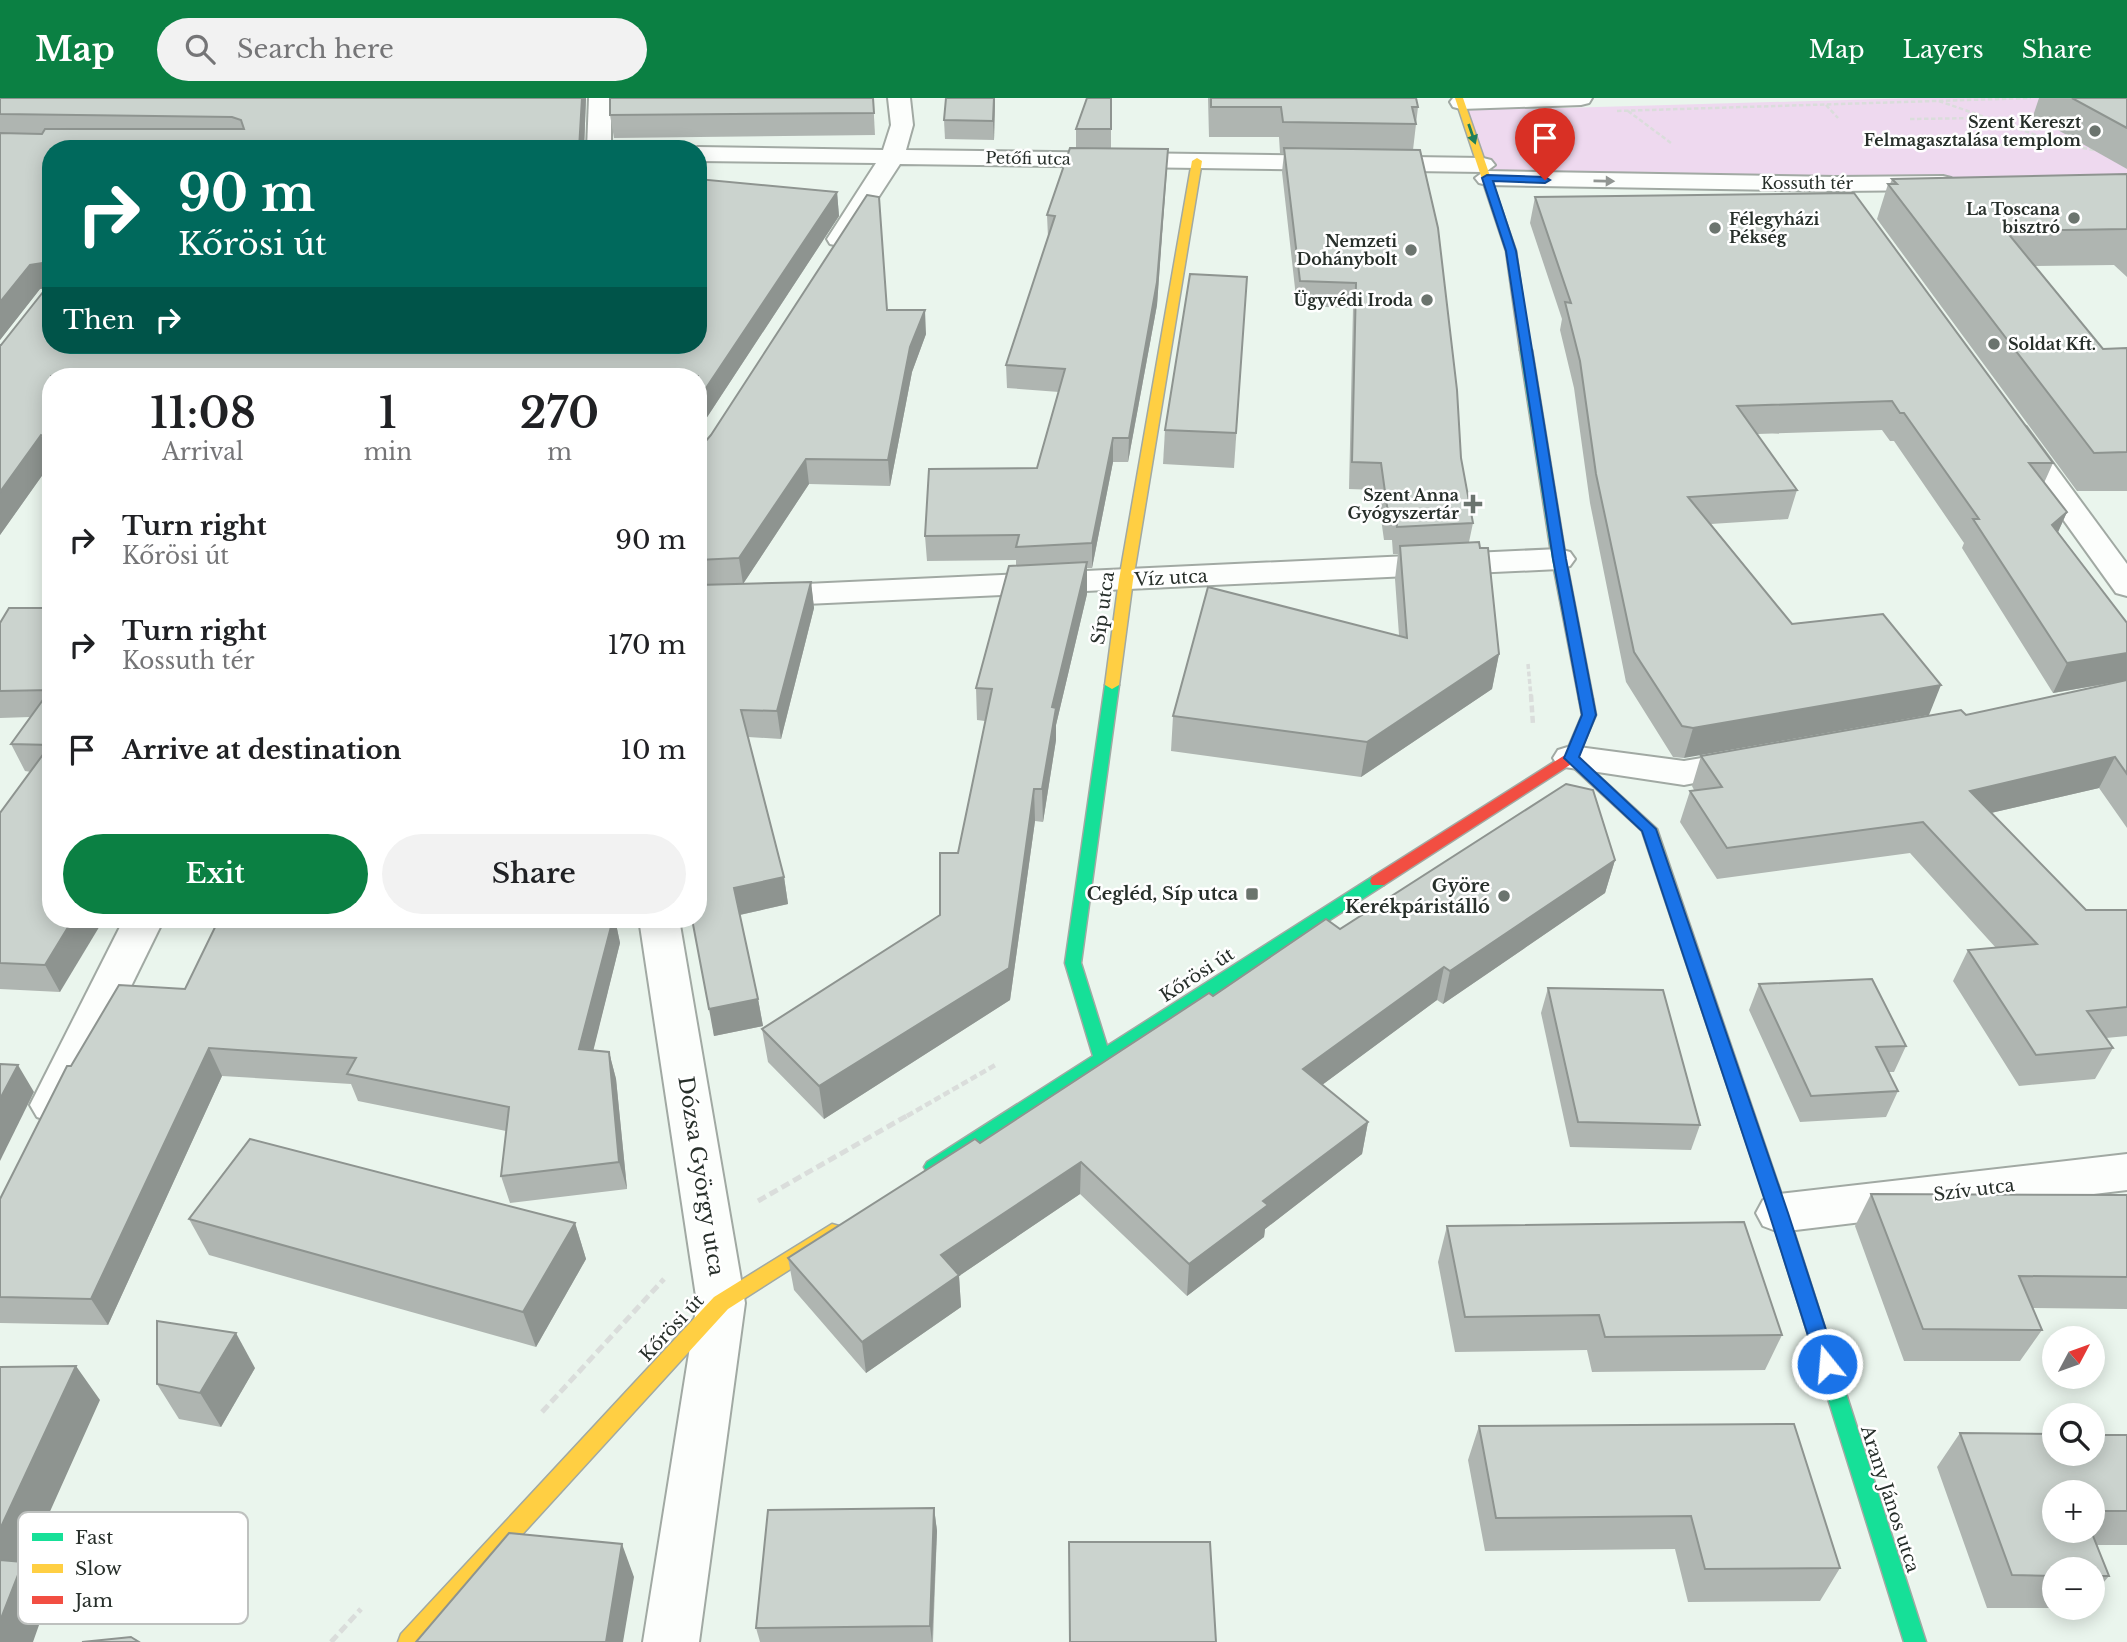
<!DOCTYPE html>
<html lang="en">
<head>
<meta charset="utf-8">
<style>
  body { margin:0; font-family:"Libre Baskerville",serif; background:#f2f2f2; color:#202124; height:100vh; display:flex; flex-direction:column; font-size:26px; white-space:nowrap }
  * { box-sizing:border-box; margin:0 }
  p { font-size:23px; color:#757577 }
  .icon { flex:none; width:38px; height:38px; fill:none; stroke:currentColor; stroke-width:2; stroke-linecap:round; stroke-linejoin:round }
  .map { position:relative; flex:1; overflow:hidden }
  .panel { position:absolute; left:42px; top:270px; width:665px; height:560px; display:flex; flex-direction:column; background:#fff; border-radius:28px; box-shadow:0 4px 18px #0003 }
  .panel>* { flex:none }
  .hud { position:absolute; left:42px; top:42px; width:665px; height:214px; border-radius:28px; box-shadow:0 4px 18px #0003; background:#00695c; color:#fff; overflow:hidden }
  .needle { width:46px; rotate:49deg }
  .controls { position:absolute; left:2042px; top:1228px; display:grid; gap:14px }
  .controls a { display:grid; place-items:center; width:63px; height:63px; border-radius:50%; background:#fff; box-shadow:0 4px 18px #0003; font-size:35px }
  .pin { position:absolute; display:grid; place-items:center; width:60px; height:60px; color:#fff; margin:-72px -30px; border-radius:50% 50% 50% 0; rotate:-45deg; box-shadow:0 0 7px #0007 }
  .pin .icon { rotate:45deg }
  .me { position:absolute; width:77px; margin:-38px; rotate:343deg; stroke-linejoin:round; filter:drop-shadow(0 0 5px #0008) }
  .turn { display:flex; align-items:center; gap:24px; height:147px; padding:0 21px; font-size:32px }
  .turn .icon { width:91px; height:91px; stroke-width:2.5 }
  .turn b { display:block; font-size:49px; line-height:60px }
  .then { display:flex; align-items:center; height:66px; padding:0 21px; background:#0003; gap:14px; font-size:26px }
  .eta { display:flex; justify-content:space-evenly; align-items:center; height:119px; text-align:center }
  .eta b { font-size:42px; font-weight:600; line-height:49px }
  .cta { display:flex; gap:14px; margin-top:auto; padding:14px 21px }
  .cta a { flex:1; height:80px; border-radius:42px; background:#0b8043; color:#fff; font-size:28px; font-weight:600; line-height:80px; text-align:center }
  .cta a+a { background:#f2f2f2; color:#202124 }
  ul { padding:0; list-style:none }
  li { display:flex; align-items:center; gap:21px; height:105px; padding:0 21px }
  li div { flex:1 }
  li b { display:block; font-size:26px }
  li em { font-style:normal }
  header { display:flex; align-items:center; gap:42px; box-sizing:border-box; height:98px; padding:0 35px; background:#0b8043; color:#fff }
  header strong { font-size:33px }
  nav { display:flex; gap:38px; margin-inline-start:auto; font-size:24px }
  .search { width:490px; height:63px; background:#f2f2f2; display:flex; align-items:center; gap:18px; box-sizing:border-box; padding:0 24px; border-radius:38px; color:#757577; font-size:26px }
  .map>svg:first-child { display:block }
</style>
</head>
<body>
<header>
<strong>Map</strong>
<div class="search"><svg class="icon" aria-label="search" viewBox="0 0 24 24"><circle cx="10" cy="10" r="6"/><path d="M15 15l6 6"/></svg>Search here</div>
<nav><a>Map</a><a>Layers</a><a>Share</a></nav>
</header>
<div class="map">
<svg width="2127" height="1544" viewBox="0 0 2127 1544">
  <rect width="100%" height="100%" fill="#eaf5ed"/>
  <path fill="#eed9ef" d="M1915,0H2127V81L1487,80L1461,4L1535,2L1528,11Z"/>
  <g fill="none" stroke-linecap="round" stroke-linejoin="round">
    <defs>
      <g id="street">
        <path d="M589,0H611V51H587Z"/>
        <path d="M888,0H910L913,27L906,52L1483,60L1491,62L1495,67L1487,73L1836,79L1943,78L1951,80L1955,85L1951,90L1943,92L1836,93L1487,87L1479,85L1475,80L1483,74L900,66L848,146L839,148L830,146L827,141L876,65L698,63V51H691L698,49L883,52L891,27Z"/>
        <path d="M1453,0H1592L1589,5L1581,7L1461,11L1453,9L1450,4Z"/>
        <path d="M2016,326L2026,329L2127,466V498L2116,495L2001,335L2006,329Z"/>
        <path d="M1559,451L1570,454L1575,461L1570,468L1559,471L698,511V491Z"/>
        <path d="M1571,648L1684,663L1749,652L1762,656L1767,664L1762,672L1684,687L1558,668L1553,660L1558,652Z"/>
        <path d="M124,821H164L67,1019L52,1024L37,1019L30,1007Z"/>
        <path d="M639,821H679L745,1205L699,1544H643L697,1205Z"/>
        <path d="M2127,1056V1092L1779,1134L1763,1128L1756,1115L1763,1102L1779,1096Z"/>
      </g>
      <g id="fast">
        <path d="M1526,249L1532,252L1566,461L1593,601L1586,605L1579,601L1552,461L1520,252Z"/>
        <path d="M1112,583L1119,587L1081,865L1107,948L1372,779H1384L1386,783L1384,787L939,1074L933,1076L927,1074L924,1069L927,1064L1093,958L1065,865L1105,587Z"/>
        <path d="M1779,1107L1786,1110L1788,1115L1926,1544H1904L1770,1115L1772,1110Z"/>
      </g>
      <g id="slow">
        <path d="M1455,0H1463L1516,153L1530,254L1520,252L1506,153Z"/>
        <path d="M1197,60L1202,63L1133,482L1119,587L1112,591L1105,587L1119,482L1192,63Z"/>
        <path d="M1571,655L1576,657L1657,731L1788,1115L1786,1120L1779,1123L1772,1120L1770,1115L1642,733L1566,663L1564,660L1566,657Z"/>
        <path d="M832,1126L839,1128L841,1134L839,1140L728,1211L424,1544H398L401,1536L714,1199Z"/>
      </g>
      <path id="jam" d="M1586,597L1593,601L1596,617L1576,663L1384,787H1372L1370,783L1372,779L1565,657L1582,617L1579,601Z"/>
    </defs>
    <use href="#street" stroke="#a1a9a3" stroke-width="4"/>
    <use href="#fast" stroke="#a1a9a3" stroke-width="3"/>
    <use href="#slow" stroke="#a1a9a3" stroke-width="3"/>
    <use href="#jam" stroke="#a1a9a3" stroke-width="3"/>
    <g stroke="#dadddb" stroke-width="2.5" stroke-dasharray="4.5 2.5" stroke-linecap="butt">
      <path d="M1939,3L2062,46L1956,48"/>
      <path d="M1826,7L1838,20"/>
      <path d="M1617,13L2031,0"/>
      <path d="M1628,13L1671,45"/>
      <path d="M1910,21L1979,20"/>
      <path d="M2062,46L2099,53"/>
    </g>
    <path stroke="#dadddb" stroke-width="3.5" stroke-dasharray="5 2.5" stroke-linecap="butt" d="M1528,566L1531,599"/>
    <g stroke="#dadddb" stroke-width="4.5" stroke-dasharray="7 3.5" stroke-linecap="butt">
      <path d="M1531,597L1533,627"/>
      <path d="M907,1018L997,966"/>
    </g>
    <g stroke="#dadddb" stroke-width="5" stroke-dasharray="9 4.5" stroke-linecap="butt">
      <path d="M758,1103L910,1016"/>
      <path d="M542,1314L664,1181"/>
      <path d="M331,1544L361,1511"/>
    </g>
    <use href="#street" fill="#fcfefc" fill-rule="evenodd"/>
    <use href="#fast" fill="#16e098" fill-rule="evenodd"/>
    <use href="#slow" fill="#ffcf43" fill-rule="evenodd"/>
    <use href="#jam" fill="#f24e42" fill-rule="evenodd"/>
  </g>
  <g fill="#afb5b1" fill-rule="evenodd">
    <path d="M0,0H586L584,51H51L404,255L418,254L837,94L839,118L698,333L51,278V365L0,437V247H1L43,194V191H40L0,242Z"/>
    <path d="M873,0L875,37L614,40L610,17Z"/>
    <path d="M995,0L994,42L945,41L944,22Z"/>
    <path d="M1111,0V50L1167,72L1157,207L1128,364H1113L1092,470H1087V496L1056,627V642L1043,724L1035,723L1010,902L824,1021L768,964L762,931L940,817L958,755L985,623L977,622L976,590L1016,467V462L927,463L925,438L1037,370L1059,294L1007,290L1006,267L1048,139L1047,117L1076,50V31Z"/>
    <path d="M1208,0H1416L1418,9L1413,52L1461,360L1473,425L1469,444L1499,556L1492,591L1361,679L1171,653L1173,618L1399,537L1395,481L1398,456H1393L1392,442H1384L1377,392L1349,391L1353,210L1297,208L1282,74L1284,55H1280L1279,39H1209Z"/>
    <path d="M2039,0H2127V71L2033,18Z"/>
    <path d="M2127,76V179L2114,167L2035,168L2103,251L2127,250V393H2077L1877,121L1888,86H1890L1892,81Z"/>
    <path d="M1535,99L2053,365L2044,385L2067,414L2058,434L2127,525V730L2099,690L1991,715L2086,812H2127V938L2106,940L2113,950L2095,981L2019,988L1953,883L1968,852L1996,850L1910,755L1717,781L1680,724L1690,693L1694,692L1692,688L1701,658L1966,617L2124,583L2053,595L1962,450L1964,445L1894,343H1890L1882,332L1757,336L1797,392L1788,421L1711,426L1792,526L1684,660L1673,659L1626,584L1590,405L1574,290L1560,232L1562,221L1530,125Z"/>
    <path d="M1247,179L1234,370L1163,366L1165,332Z"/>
    <path d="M887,212L926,236L912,274L890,388L809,386L743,486L811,484L814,510L781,641L748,639L784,779L788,806L740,817L758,901L763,928L714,938L698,821V345L705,344Z"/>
    <path d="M51,510L60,894L0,891V715L31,674L25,673L11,646L30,619L0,620V525Z"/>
    <path d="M1615,762L1605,795L1443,906L1437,902L1322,987L1368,1024L1362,1056L1265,1131L1264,1139L1187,1198L1080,1096L959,1178L961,1209L866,1275L794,1192L788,1160L980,1045L1213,898L1340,831Z"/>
    <path d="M219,821H615L620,845L593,952L609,954L616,981L627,1091L510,1105L501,1078L506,1033L358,1003L351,986L222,978L108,1227L0,1225V1101L71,968L185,891Z"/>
    <path d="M1759,886L1906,948L1894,974H1888L1898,993L1886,1019L1800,1024L1749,912Z"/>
    <path d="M1548,890L1700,1027L1691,1052L1570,1049L1541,915Z"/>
    <path d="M1871,1096L2127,1097V1211L2032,1210L2042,1232L2020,1263H1904L1855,1128Z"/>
    <path d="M189,1121L575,1125L586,1161L536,1249L209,1157Z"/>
    <path d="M1447,1128L1782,1237L1765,1272L1592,1274L1587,1252L1455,1254L1438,1164Z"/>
    <path d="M255,1270L221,1329L179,1321L157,1286Z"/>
    <path d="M1479,1328L1840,1470L1820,1503L1688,1504L1675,1451L1485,1453L1468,1362Z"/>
    <path d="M1960,1335L2127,1337V1447H2096L2109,1478L2093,1497V1472H2054V1510H1987L1937,1369ZM2093,1395V1433H2054Z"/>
    <path d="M934,1410L937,1433L933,1544H760L756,1530Z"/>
  </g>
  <g fill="#8e9490">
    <path d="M582,0H586L584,51H579Z"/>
    <path d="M994,0H995L994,42L993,23Z"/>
    <path d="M1168,51L1157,207L1128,364L1129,340Z"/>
    <path d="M837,94L839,118L698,333V302Z"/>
    <path d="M43,165L51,189L40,191L0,242V204L30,167Z"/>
    <path d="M925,212L926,236L912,274L890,388L888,362L910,249Z"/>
    <path d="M389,247H407L393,278L385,255Z"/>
    <path d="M41,337L51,360V365L0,437V394Z"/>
    <path d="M1113,340V364L1092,470V445Z"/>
    <path d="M806,361L809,386L743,486L739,460Z"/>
    <path d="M2067,414L2054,443L2052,427Z"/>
    <path d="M1087,464V496L1056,627V642L1043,724L1042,691L1052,609Z"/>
    <path d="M811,484L814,510L781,641L777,613Z"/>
    <path d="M2127,555V582L2053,595L2067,565Z"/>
    <path d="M1499,556L1492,591L1361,679L1367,644Z"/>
    <path d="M1941,587L1929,617L1684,660L1693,630Z"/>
    <path d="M2115,659L2099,690L1956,723L1970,693Z"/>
    <path d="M1034,691L1035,723L1010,902L824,1021L819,988Z"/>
    <path d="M1615,762L1605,795L1443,906L1450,873Z"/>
    <path d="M784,779L788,806L739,817L734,790Z"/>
    <path d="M73,821H104L60,894L45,867Z"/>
    <path d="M613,821H615L620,845L587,978L579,951Z"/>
    <path d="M1444,869L1437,902L1299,1004L1303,971Z"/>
    <path d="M758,901L763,928L714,938L709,911Z"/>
    <path d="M209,950L222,978L108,1227L91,1201Z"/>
    <path d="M609,954L616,981L627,1091L619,1064Z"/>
    <path d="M18,967L34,994L0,1063V1001Z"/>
    <path d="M1368,1024L1362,1056L1265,1131L1264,1139L1187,1198L1189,1166L1263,1103Z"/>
    <path d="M1081,1064L1080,1096L959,1178L961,1209L866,1275L862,1244L941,1157Z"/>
    <path d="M575,1125L586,1161L536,1249L523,1214Z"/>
    <path d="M236,1235L255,1270L221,1329L200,1295Z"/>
    <path d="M76,1268L100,1302L26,1467L50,1496L33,1544H0V1431Z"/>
    <path d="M934,1410L937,1433L932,1544L930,1528Z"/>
    <path d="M622,1446L634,1479L623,1544H606Z"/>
  </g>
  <g fill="#cbd3ce" stroke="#8e9490" stroke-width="2">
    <path d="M0,0H582L579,51H51V247H389L385,255L418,254L421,247H698V81L837,94L698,302V278H51V343L41,337L0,394V247H1L43,194V165L30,167L0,204V35L42,36L45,31H244L241,22L232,19L0,16Z"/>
    <path d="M610,0H873L874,15L610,17Z"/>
    <path d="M946,0H994L993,23L944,22Z"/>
    <path d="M1087,0H1111V31H1076Z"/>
    <path d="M1211,0H1416L1418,9H1412L1416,26L1283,24L1281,9H1211Z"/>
    <path d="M2072,0H2127V30Z"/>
    <path d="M1070,50L1168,51L1157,184L1129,340H1113L1092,445L1016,449L1019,437L925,438L929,371L1037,370L1065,271L1006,267L1055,118L1047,117Z"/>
    <path d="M1284,50L1420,52L1438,130L1457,292L1461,360L1473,425L1397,429L1396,415H1388L1381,365L1352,364L1356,185L1300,183Z"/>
    <path d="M2127,76V131L2006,133L2103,251L2127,250V354L2094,355L1888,86H1897L1892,81Z"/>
    <path d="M1854,95L2053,365H2029L2067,414L2052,427L2127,525V555L2067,565L1973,421H1979L1904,315H1900L1892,303L1737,308L1797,392L1688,399L1792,526L1883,516L1941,587L1693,630L1682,628L1634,554L1596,376L1580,263L1565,204L1571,205L1535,99Z"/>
    <path d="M867,97L879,99L887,212H925L910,249L888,362L806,361L739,460L698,462V345L705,344L711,337Z"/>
    <path d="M1190,176L1247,179L1236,335L1165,332Z"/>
    <path d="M1479,444L1480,450H1488L1499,556L1367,644L1173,618L1208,489L1407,540L1400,448Z"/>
    <path d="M1087,464L1052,609L1056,610L1042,691H1034L1009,870L819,988L762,931L940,817V755H958L992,591L976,590L1009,468Z"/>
    <path d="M811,484L777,613L741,612L784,779L734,790L758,901L709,911L692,821H698V487Z"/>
    <path d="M9,510H51V821H73L45,867L0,865V715L50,647L11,646L50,592L0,593V525Z"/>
    <path d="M2127,582V676L2115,659L1970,693L2086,812H2127V909L2087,913L2113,950L2036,957L1968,852L2037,846L1923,724L1727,750L1690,693L1722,689L1701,658L1961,612L1966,617Z"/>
    <path d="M1566,686L1593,692L1615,762L1450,873L1444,869L1303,971L1368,1024L1263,1103L1268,1107L1189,1166L1081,1064L941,1157L959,1177L862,1244L788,1160L975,1041L980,1045L1209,895L1213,898L1326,821L1340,831Z"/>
    <path d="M219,821H613L579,951L609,954L619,1064L501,1078L509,1009L347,976L356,960L209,950L91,1201L0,1199V1101L67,968H71L119,887L185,891Z"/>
    <path d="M1872,881L1906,948L1876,949L1898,993L1811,998L1759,886Z"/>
    <path d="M1548,890L1663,892L1700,1027L1578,1024Z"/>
    <path d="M0,966L18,967L0,1001Z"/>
    <path d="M250,1041L575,1125L523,1214L189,1121Z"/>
    <path d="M1871,1096L2127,1097V1179L2019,1178L2042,1232L1923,1231Z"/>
    <path d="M1744,1124L1782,1237L1605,1239L1599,1217L1465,1219L1447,1128Z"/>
    <path d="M157,1223L236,1235L200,1295L157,1286Z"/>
    <path d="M76,1268L0,1431V1269Z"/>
    <path d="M1794,1326L1840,1470L1705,1471L1691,1418L1496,1420L1479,1328Z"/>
    <path d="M1960,1335L2054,1336V1356H2093V1337H2127V1413H2093V1395H2054V1433H2091L2109,1478H2093V1472H2054V1478L2012,1477Z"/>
    <path d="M934,1410L930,1528L756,1530L768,1412Z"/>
    <path d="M509,1435L622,1446L606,1544H416Z"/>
    <path d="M1069,1444H1210L1216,1544H1070Z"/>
    <path d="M0,1462L23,1464L0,1523Z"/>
    <path d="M131,1539L139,1544H82Z"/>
  </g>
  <defs><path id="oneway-solid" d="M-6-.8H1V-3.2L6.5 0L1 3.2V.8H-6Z" transform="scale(1.75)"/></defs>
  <use fill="#1f7f5c" href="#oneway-solid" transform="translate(1472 36) rotate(71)"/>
  <use fill="#929693" href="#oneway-solid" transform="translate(1604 83) rotate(1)"/>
  <path fill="#1a73e8" stroke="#114b97" stroke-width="2" d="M1487,77L1545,79L1550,82L1545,85L1493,83L1516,153L1566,461L1596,617L1579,659L1656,731L1788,1115L1837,1266L1834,1273L1827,1275L1820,1273L1817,1266L1769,1115L1642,733L1564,660L1582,617L1553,461L1506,153L1482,80Z"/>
  <g fill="#6b746e" stroke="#fff" stroke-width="2.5">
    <circle cx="2095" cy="33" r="7"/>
    <circle cx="2074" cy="120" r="7"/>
    <circle cx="1715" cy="130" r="7"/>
    <circle cx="1411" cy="152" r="7"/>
    <circle cx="1427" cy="202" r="7"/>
    <circle cx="1994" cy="246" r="7"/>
    <path d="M1469.5 395.5h7v7h7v7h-7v7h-7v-7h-7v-7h7z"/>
    <rect x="1245" y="789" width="14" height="14" rx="3.5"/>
    <circle cx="1504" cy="798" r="7"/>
  </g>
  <g text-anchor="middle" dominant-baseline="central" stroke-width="5" stroke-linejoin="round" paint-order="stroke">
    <g font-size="16" font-weight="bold" fill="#272f2a" stroke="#fff" text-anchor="end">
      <text x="2081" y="24">Szent Kereszt<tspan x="2081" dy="18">Felmagasztalása templom</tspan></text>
      <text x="2060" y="111">La Toscana<tspan x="2060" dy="18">bisztró</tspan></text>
      <text x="1729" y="121" text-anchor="start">Félegyházi<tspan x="1729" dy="18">Pékség</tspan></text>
      <text x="1397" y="143">Nemzeti<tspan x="1397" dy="18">Dohánybolt</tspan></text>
      <text x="1413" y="202">Ügyvédi Iroda</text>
      <text x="2008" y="246" text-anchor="start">Soldat Kft.</text>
      <text x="1459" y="397">Szent Anna<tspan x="1459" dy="18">Gyógyszertár</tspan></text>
    </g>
    <g font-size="16" fill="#272f2a" stroke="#fff">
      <text transform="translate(1028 60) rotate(1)">Petőfi utca</text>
      <text x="1807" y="85">Kossuth tér</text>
    </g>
    <g font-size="18" fill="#272f2a" stroke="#fff">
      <text transform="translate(1171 480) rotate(-3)">Víz utca</text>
      <text transform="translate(1103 510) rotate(-82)">Síp utca</text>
      <text transform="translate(1197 877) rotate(-33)">Kőrösi út</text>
      <text transform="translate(1974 1092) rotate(-7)">Szív utca</text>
      <text transform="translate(672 1230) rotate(-47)">Kőrösi út</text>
      <text transform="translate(1890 1401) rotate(72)">Arany János utca</text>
    </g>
    <g font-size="18" font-weight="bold" fill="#272f2a" stroke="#fff" text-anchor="end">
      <text x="1490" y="788">Györe<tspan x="1490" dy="21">Kerékpáristálló</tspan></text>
      <text x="1238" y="796">Cegléd, Síp utca</text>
    </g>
    <g font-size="21" fill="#272f2a" stroke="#fff">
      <text transform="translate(701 1078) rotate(81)">Dózsa György utca</text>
    </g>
  </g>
  <rect x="18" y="1414" width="230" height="112" rx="10" fill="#fff" stroke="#bec1bf" stroke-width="2"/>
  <rect x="32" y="1435" width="31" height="8" fill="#16e098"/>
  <rect x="32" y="1466" width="31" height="9" fill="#ffcf43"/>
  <rect x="32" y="1498" width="31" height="8" fill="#f24e42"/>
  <g font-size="19" fill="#272f2a">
    <text x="75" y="1446">Fast</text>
    <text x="75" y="1477">Slow</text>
    <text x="75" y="1509">Jam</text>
  </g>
</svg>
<div class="controls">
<a><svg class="needle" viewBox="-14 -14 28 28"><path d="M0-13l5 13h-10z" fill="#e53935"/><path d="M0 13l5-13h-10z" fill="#757577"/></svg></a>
<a><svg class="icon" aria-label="search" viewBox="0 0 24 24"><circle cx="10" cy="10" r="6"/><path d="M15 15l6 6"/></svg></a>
<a>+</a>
<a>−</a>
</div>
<div class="pin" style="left:1545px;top:82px;background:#d93025"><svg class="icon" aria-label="arrive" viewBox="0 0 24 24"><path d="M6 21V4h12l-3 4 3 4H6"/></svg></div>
<svg class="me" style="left:1827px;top:1266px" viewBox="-20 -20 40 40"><circle r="17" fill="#1a73e8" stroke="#fff" stroke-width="3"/><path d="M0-11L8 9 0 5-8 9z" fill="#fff"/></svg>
<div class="hud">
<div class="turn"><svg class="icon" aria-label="right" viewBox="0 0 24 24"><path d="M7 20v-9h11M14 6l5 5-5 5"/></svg><div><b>90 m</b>Kőrösi út</div></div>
<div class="then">Then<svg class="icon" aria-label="right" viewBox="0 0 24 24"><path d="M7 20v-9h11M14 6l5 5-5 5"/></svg></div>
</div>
<section class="panel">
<div class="eta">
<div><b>11:08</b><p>Arrival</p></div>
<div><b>1</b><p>min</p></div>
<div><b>270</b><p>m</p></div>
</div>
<ul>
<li><svg class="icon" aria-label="right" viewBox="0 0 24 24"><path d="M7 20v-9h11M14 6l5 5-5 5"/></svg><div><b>Turn right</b><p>Kőrösi út</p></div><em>90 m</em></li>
<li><svg class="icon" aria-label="right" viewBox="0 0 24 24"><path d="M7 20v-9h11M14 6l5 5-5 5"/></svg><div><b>Turn right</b><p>Kossuth tér</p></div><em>170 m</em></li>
<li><svg class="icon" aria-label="arrive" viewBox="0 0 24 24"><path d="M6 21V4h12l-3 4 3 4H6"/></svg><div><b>Arrive at destination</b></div><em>10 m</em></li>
</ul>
<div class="cta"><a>Exit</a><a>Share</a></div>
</section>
</div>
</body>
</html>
